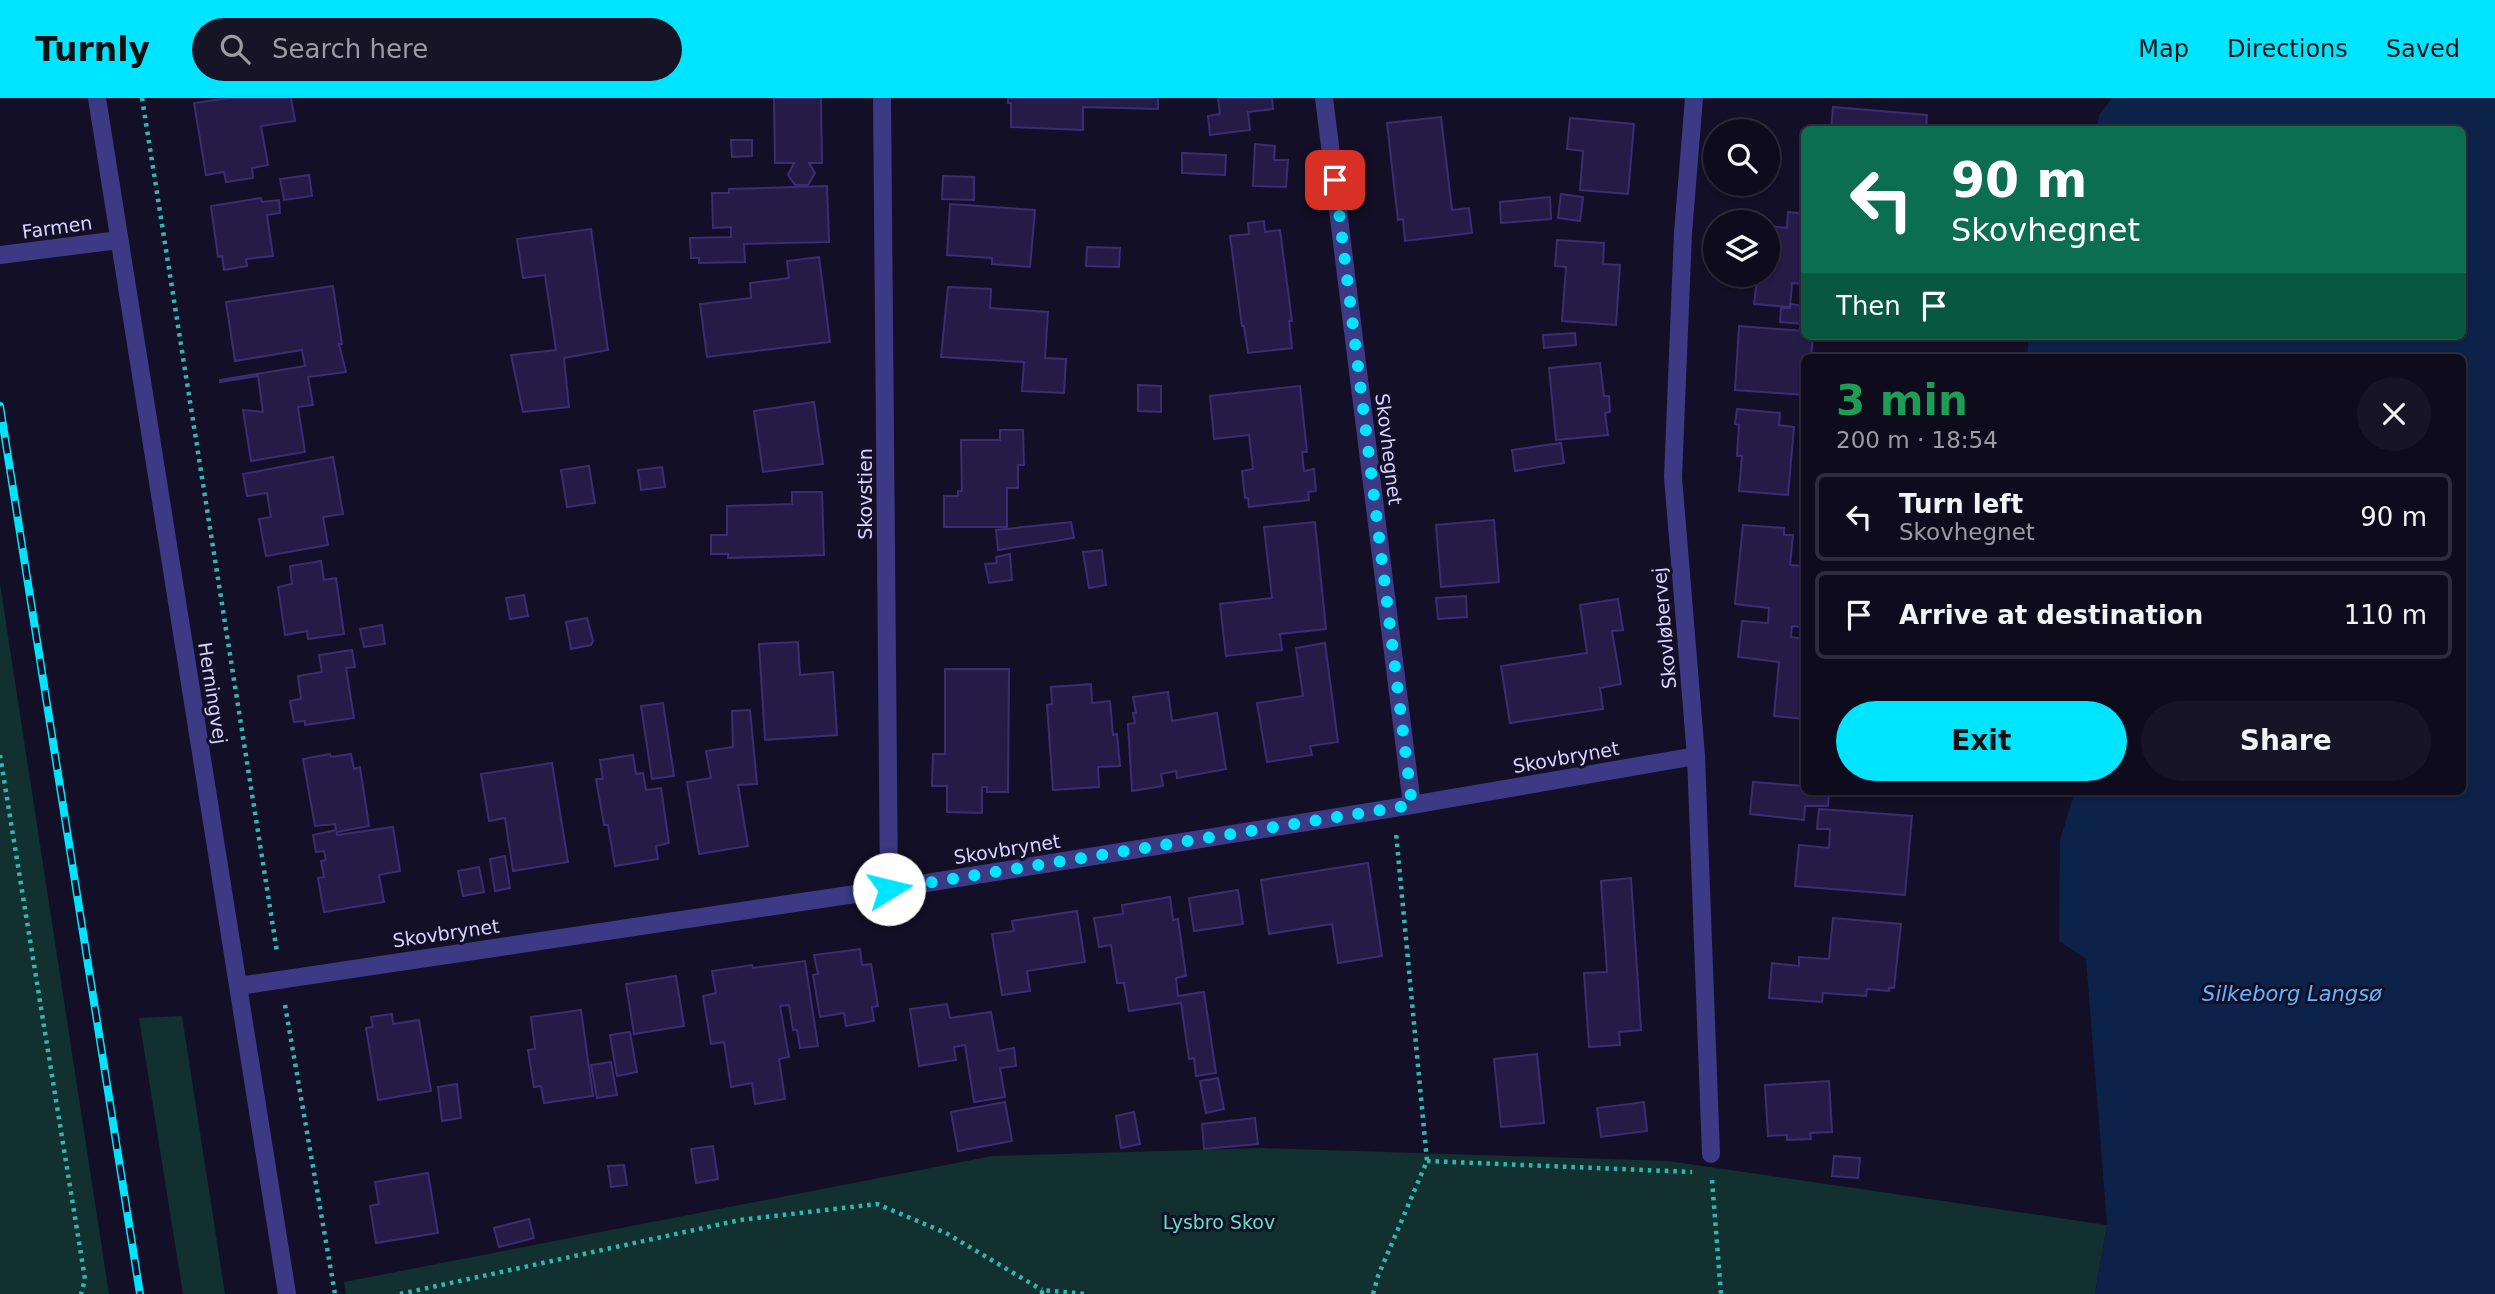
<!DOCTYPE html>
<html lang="en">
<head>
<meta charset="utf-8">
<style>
  body { margin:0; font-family:"DejaVu Sans",sans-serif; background:#171425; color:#f1f3f6; height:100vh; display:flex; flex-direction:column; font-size:26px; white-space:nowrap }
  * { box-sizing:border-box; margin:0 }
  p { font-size:23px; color:#9b9ba3 }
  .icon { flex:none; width:38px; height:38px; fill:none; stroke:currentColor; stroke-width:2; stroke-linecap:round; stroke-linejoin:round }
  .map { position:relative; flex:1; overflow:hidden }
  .details { position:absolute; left:1801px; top:256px; width:665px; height:441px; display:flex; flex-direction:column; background:#0e0b1c; border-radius:10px; box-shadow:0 2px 5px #0004,0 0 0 2px #2e2b3b }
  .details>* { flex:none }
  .hud { position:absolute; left:1801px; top:28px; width:665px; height:214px; border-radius:10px; box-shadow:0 2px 5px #0004,0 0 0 2px #2e2b3b; background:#0b6e4f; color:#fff; overflow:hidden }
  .buttons { position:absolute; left:1703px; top:21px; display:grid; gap:14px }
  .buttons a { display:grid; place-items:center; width:77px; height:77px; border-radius:50%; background:#0e0b1c; box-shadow:0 2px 5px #0004,0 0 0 2px #2e2b3b; font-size:35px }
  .pin { position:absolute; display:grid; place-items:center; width:60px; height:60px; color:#fff; margin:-30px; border-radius:14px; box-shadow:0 4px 10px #0006 }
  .me { position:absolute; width:77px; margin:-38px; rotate:81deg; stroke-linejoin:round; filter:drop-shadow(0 0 5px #0008) }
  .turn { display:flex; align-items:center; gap:24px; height:147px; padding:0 35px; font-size:32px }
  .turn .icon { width:91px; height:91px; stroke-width:2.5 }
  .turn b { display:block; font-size:49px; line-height:60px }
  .then { display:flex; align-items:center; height:66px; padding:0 35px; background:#0003; gap:14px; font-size:26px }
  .round { display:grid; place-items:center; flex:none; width:74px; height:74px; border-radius:37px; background:#171425 }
  .head { display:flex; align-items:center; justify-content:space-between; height:119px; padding:0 35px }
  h1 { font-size:42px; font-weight:800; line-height:52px; color:#1e9e55 }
  .cta { display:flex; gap:14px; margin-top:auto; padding:14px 35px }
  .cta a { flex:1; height:80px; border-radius:42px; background:#00e5ff; color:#111; font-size:28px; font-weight:800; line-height:80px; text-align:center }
  .cta a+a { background:#171425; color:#f1f3f6 }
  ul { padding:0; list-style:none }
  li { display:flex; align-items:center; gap:21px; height:88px; margin:0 14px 10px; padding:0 21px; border:4px solid #2e2b3b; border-radius:10px }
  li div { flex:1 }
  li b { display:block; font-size:26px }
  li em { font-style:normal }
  header { display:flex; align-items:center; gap:42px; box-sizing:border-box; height:98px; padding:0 35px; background:#00e5ff; color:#111 }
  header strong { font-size:33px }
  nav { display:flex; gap:38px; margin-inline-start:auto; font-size:24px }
  .search { width:490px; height:63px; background:#171425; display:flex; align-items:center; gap:18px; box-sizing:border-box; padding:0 24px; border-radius:38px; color:#9b9ba3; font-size:26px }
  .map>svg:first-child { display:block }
</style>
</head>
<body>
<header>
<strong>Turnly</strong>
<div class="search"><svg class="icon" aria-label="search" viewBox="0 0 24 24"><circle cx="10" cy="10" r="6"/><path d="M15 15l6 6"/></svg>Search here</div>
<nav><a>Map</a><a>Directions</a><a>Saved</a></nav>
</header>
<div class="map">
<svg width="2495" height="1196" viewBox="0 0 2495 1196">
  <rect width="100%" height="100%" fill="#130f26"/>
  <g fill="#12302f">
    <path d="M0,486L109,1196H0Z"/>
    <path d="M182,918L225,1196H183L139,920Z"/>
    <path d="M1265,1050L1668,1063L2107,1127L2095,1196H346L344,1184L992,1058Z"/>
  </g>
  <path fill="#0c2248" d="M2112,0H2495V1196H2095L2107,1127L2086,861L2059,843L2060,742L2075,693H2462V259H2027L2029,238H2462V32L2097,31L2099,17Z"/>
  <g fill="#241b47" stroke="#3b2d73" stroke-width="2">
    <path d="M229,0H291L295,23L261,28L268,67L252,70L253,80L226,84L224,74L206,77L194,5Z"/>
    <path d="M774,0H821L822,65H809L815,75L808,87H795L788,77L794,65H775Z"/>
    <path d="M1008,0H1158V11L1083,9V32L1011,29V5H1008Z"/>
    <path d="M1218,0H1272L1273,11L1248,14L1250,32L1210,37L1208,18L1220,16Z"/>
    <path d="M1833,9L1927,17L1926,32H1831Z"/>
    <path d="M1441,19L1452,112L1469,110L1472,135L1405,143L1403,121L1398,122L1387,25Z"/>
    <path d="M1570,20L1634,26L1628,96L1580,92L1583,53L1567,51Z"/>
    <path d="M731,42H752V58L732,59Z"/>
    <path d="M1255,46L1275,48L1274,62H1288L1286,89L1253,88Z"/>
    <path d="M1182,55L1226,57L1225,77L1182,75Z"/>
    <path d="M309,77L312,98L284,102L280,81Z"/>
    <path d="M943,78L974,79V102L942,101Z"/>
    <path d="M827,88L829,144L744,146L745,164L699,165V160H691L690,140L731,139V129L713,130L712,95H729V91Z"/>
    <path d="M1561,96L1583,99L1580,123L1558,120Z"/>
    <path d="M1550,99L1551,121L1501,125L1500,104Z"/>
    <path d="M261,100L262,104L279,102L280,115L267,117L273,158L246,161L247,168L224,172L222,158L218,159L211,108Z"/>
    <path d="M950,106L1035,112L1030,169L992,166V160L947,157Z"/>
    <path d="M1788,114L1804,116V186L1792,185L1790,209L1754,206L1757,182L1741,180V177H1768V128L1787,130Z"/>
    <path d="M1264,123L1265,134L1280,132L1292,223H1289L1292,250L1248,255L1244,228H1242L1230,138L1249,136L1248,125Z"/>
    <path d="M591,131L608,252L564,260L569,309L523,314L511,257L556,252L545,177L523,180L517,141Z"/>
    <path d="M1557,142L1604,145L1603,166L1620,167L1616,227L1562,223L1566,169L1555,168Z"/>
    <path d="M1087,149L1120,150L1119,169L1086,168Z"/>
    <path d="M819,159L830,244L707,259L700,206L751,200L750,185L789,180L787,163Z"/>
    <path d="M333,188L342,246H339L346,274L308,279L313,307L298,309L305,354L251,363L243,312L263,314L258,278L220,284V282L305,268L302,252L235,263L226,204Z"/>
    <path d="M948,189L991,191L990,210L1048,214L1045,260L1066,261L1064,295L1022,293L1024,264L941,259Z"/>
    <path d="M1791,206L1804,208V226L1780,224L1781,210H1790Z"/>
    <path d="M1739,228L1804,233V238H1813L1811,259H1804V297L1735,292Z"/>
    <path d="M1575,235L1576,247L1544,250L1543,237Z"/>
    <path d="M1600,265L1604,298H1609L1610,314L1605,315L1608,337L1556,342L1549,270Z"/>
    <path d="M1138,287L1161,288V314L1138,313Z"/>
    <path d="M1300,288L1307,354H1302L1304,373L1314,371L1316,393L1308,394L1309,402L1249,409L1248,400H1245L1242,373L1253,371L1249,337L1214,341L1210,298Z"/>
    <path d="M814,304L823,366L763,374L754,313Z"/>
    <path d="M1737,311L1780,315L1779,327L1794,329L1788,397L1739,393L1742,358H1737L1739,327L1735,326Z"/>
    <path d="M1000,332H1023L1024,367H1018V390H1007V429H944V398H958V393H962L961,342H1000Z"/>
    <path d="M1561,345L1564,365L1515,373L1512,352Z"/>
    <path d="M333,359L343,416L323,419L328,447L266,458L259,421L271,419L267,395L247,398L243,376Z"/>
    <path d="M589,368L595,405L567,409L561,372Z"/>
    <path d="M662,369L665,389L641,392L638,372Z"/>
    <path d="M792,394H822L824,457L728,460V456H711V437H727V408L792,406Z"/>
    <path d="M1494,422L1499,484L1441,489L1436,427Z"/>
    <path d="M1071,424L1074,440L998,452L996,432Z"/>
    <path d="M1315,424L1326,531L1280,536L1282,552L1226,558L1220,506L1272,500L1264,429Z"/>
    <path d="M1743,427L1784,430V437H1793L1790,467L1804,468V529L1792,528L1791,539L1804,541V621L1774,618L1779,564L1738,559L1742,523L1768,525L1769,510L1735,506Z"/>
    <path d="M1102,452L1106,487L1089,490L1083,454Z"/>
    <path d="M1010,456L1012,482L989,485L985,466L997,465L996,459Z"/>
    <path d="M321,463L324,482L336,480L344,536L308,541L307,533L285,537L278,489L292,486L290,468Z"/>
    <path d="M524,497L528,518L510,521L506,500Z"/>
    <path d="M1466,498L1467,519L1438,521L1436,500Z"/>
    <path d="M1618,501L1623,532L1612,533L1621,586L1600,590L1603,611L1510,625L1501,568L1587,555L1580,507Z"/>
    <path d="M587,520L593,543L591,547L571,551L566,524Z"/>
    <path d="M382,527L385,546L364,549L360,531Z"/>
    <path d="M798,544L800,577L833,574L837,637L765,642L759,546Z"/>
    <path d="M1325,545L1338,644L1310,648L1312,657L1267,664L1257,605L1303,598L1296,550Z"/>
    <path d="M352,552L355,569L346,570L354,620L305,627V623L294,624L290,603L301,601L298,578L322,574L319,557Z"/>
    <path d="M945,571H1009L1008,694H987V689H982V715L947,714V688H932L933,656H945Z"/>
    <path d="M1091,586L1092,605L1110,603L1113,637L1117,636L1120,668L1098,669L1099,689L1053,692L1047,607L1052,606L1051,589Z"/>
    <path d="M1168,594L1172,623L1217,615L1226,671L1177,680L1176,673L1161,676L1163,688L1132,693L1128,626L1135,625L1133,615H1136L1133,599Z"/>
    <path d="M663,605L674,678L652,681L641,608Z"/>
    <path d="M750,612L757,686L738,687L748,748L699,756L687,684L711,680L706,653L733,649L732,613Z"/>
    <path d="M330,656L331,659L351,656L354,671L360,669L369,728L337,734V737L393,729L400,773L379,777L384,804L324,814L318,780L324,779L321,763L326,762L324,753L316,754L313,737L336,732L335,726L315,728L303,661Z"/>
    <path d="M633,657L636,676L643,675L646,692L661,690L669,745L656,748L658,761L615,768L608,727H604L596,681H603L600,662Z"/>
    <path d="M552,665L568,764L513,773L505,720L489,723L481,676Z"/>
    <path d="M1753,684L1804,688V693H1829L1828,708H1805L1804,722L1750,716Z"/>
    <path d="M1819,711L1912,718L1905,797L1795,788L1799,747L1829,750L1830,731H1817Z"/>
    <path d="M505,758L510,790L495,793L490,761Z"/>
    <path d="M1368,765L1382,858L1338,865L1332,826L1269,836L1261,782Z"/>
    <path d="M479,769L484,794L463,798L458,773Z"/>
    <path d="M1631,780L1641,932L1619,934L1620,947L1589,949L1584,875L1607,874L1601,783Z"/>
    <path d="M1238,792L1243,826L1194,833L1189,800Z"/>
    <path d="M1170,799L1173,822L1178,821L1186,878L1176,880L1178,898L1204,894L1216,975L1196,978L1194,960L1189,961L1181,905L1129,913L1124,885H1117L1111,847L1099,849L1094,820L1123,816L1122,807Z"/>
    <path d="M1077,813L1085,864L1027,873L1030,893L1002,897L992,836L1014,833L1012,823Z"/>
    <path d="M1833,820L1901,826L1894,890H1889V893L1867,891L1866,898L1823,895L1822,904L1769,900L1772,865L1799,868V859L1829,861Z"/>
    <path d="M860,851L862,867L871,866L878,908L872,909L874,923L846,928L844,915L820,919L813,877L818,876L814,857Z"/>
    <path d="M805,863L818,948L800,950L797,932H793L789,907L780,908L789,959L779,961L785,1001L755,1006L752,985L731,989L724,944L711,946L703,898L716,895L712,873L752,867L753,870Z"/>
    <path d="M676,878L684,928L634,936L626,886Z"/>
    <path d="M947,906L950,920L991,914L998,953L1014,950L1016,968L1000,970L1005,999L974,1004L965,947L954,949L956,962L919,968L910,911Z"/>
    <path d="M581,912L593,998L544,1005L541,988L534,989L528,952L535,951L531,919Z"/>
    <path d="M392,916L393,926L419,922L431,993L378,1002L366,930L373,929L371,919Z"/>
    <path d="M630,934L637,974L617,978L610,937Z"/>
    <path d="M1537,956L1544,1025L1501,1029L1494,961Z"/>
    <path d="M611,964L617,997L597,1000L591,967Z"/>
    <path d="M1218,980L1224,1011L1206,1015L1200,983Z"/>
    <path d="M1829,983L1832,1034L1810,1035L1811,1041L1787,1042V1037L1768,1038L1765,987Z"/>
    <path d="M457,986L461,1020L442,1023L438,989Z"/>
    <path d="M1005,1004L1012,1043L958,1053L951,1014Z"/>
    <path d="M1644,1004L1647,1033L1601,1039L1597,1010Z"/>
    <path d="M1134,1014L1140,1046L1121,1050L1116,1018Z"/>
    <path d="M1255,1020L1258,1046L1204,1051L1202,1026Z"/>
    <path d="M713,1048L718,1081L696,1085L691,1051Z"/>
    <path d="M1834,1058L1860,1060L1858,1080L1832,1078Z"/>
    <path d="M624,1067L627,1087L611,1089L608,1068Z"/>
    <path d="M428,1075L438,1135L376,1145L370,1108L379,1106L375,1084Z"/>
    <path d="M529,1121L534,1140L499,1149L494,1130Z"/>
  </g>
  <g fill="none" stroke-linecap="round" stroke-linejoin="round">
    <g stroke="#2fb8b0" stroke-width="4.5" stroke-dasharray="3.5 5" stroke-linecap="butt">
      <path d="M142,0L277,854"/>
      <path d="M0,657L85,1181L81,1196"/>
      <path d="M285,907L335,1196"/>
      <path d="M1427,1063L1692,1074"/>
      <path d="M1712,1082L1721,1196"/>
      <path d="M400,1196L740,1122L877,1106L946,1135L1042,1192"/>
      <path d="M1042,1196V1192L1085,1196"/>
      <path d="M1373,1196L1378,1178L1427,1063L1396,735"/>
    </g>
    <g stroke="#3d3a85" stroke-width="18">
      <path d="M882,0L889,791"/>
      <path d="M1324,0L1412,707"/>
      <path d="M1694,0L1683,135L1673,379L1696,658L1711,1056"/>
      <path d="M0,157L119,142"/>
      <path d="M239,888L889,791L1394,710L1696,658"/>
    </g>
    <path stroke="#3d3a85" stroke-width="18" d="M97,0L287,1196"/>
    <defs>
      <path id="rail" d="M0,308L140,1196"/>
    </defs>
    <use href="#rail" stroke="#00e5ff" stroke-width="8"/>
    <use href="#rail" stroke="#130f26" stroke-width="5" stroke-dasharray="16" stroke-linecap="butt"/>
  </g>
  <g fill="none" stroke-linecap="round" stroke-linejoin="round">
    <path stroke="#00e5ff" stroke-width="12" stroke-dasharray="0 21.6" d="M889,791L1412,707L1335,82"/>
  </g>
  <g text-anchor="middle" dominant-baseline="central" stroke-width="6" stroke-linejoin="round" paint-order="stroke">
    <g font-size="19" fill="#d9d4ff" stroke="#130f26">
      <text transform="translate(57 129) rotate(-8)">Farmen</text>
      <text transform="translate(1389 351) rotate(83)">Skovhegnet</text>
      <text transform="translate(865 396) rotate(-90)">Skovstien</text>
      <text transform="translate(1664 530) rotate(-95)">Skovløbervej</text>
      <text transform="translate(213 595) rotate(81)">Herningvej</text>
      <text transform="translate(1566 659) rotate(-10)">Skovbrynet</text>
      <text transform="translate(1007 751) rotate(-9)">Skovbrynet</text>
      <text transform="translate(446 835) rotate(-8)">Skovbrynet</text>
    </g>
    <g font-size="19" fill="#5fe0c0" stroke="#130f26">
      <text x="1219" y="1124">Lysbro Skov</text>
    </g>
    <g font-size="21" font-style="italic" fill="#62b6ff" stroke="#130f26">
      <text x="2292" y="896">Silkeborg Langsø</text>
    </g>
  </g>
</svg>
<div class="buttons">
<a><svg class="icon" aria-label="search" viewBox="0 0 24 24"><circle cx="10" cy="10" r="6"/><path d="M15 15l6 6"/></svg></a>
<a><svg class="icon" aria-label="layers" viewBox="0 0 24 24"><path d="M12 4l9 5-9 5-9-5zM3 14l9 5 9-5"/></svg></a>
</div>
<div class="pin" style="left:1335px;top:82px;background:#d93025"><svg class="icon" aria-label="arrive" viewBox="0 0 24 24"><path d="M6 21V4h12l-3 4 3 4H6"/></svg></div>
<svg class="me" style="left:889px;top:791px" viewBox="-20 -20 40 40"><circle r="19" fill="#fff"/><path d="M0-13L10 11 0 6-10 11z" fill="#00e5ff"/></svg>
<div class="hud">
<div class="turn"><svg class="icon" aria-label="left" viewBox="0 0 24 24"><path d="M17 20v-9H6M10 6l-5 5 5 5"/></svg><div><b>90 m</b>Skovhegnet</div></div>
<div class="then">Then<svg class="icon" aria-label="arrive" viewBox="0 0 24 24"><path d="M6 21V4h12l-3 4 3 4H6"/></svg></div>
</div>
<section class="details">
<div class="head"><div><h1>3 min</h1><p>200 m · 18:54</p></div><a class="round"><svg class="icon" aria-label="close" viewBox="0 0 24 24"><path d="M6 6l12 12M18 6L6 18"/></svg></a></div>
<ul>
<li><svg class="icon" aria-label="left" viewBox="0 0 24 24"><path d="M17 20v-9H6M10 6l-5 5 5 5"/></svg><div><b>Turn left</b><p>Skovhegnet</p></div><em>90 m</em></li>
<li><svg class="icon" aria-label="arrive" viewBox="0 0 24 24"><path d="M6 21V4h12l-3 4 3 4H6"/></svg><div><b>Arrive at destination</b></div><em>110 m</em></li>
</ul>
<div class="cta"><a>Exit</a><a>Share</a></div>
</section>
</div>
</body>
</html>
